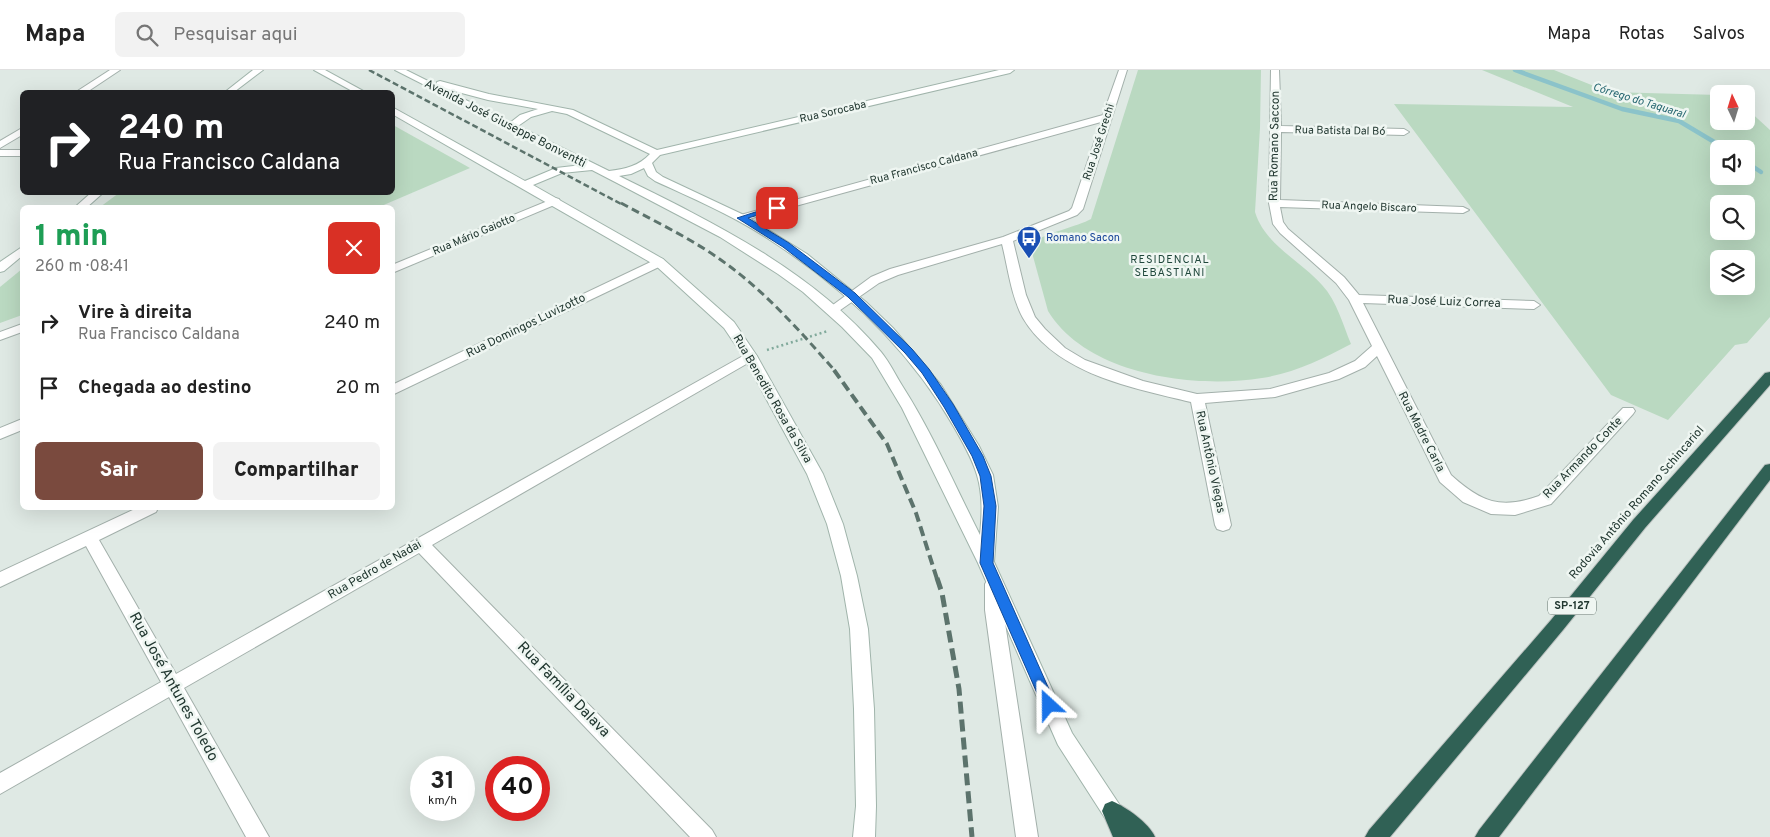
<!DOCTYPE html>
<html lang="pt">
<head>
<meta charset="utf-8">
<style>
  body { margin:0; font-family:Overpass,sans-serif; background:#f2f2f2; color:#222; height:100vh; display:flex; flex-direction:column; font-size:19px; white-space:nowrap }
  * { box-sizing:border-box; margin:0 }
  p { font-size:16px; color:#767676 }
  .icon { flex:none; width:28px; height:28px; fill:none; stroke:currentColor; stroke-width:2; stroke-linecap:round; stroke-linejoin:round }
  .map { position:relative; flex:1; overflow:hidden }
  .side { position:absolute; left:20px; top:135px; width:375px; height:305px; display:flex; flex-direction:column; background:#fff; border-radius:8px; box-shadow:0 5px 20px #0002 }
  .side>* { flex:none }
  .guide { position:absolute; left:20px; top:20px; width:375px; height:105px; border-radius:8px; box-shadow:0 5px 20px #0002; background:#202124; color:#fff; overflow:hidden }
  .needle { width:32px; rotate:356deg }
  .controls { position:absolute; left:1710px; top:15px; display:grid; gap:10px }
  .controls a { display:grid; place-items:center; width:45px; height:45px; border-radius:8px; background:#fff; box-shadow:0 5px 20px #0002; font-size:25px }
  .speed { position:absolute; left:410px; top:686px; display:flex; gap:10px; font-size:25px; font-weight:700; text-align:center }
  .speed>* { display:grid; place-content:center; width:65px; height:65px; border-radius:50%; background:#fff; box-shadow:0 5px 20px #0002; line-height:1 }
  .speed small { font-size:12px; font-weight:400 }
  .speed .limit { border:8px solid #d22; background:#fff; color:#111 }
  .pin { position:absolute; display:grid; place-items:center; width:42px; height:42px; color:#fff; margin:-21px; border-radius:10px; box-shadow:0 2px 8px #0006 }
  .me { position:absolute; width:55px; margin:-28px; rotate:336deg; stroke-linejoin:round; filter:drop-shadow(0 0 4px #0008) }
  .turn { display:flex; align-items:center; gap:18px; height:105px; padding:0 15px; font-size:22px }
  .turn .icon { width:65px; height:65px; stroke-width:2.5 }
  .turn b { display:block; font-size:35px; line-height:42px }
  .round { display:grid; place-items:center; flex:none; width:52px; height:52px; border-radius:8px; background:#f2f2f2 }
  .headline { display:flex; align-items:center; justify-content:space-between; height:85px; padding:0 15px }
  h1 { font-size:30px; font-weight:800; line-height:38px; color:#1e9e55 }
  .action { display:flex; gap:10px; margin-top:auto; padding:10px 15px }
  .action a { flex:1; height:58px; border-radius:8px; background:#7a4a3e; color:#fff; font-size:20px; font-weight:800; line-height:58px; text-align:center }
  .action a+a { background:#f2f2f2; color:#222 }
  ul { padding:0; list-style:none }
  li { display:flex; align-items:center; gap:15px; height:65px; padding:0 15px }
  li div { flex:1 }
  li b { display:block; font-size:19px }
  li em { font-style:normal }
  header { display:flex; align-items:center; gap:30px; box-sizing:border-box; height:70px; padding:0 25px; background:#fff; border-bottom:1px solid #e0e0e0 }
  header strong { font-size:24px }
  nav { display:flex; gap:28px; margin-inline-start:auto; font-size:18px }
  .search { width:350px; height:45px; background:#f2f2f2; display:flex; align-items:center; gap:12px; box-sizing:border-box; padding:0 18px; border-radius:8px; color:#767676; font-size:19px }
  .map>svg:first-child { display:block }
</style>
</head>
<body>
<header>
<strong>Mapa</strong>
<div class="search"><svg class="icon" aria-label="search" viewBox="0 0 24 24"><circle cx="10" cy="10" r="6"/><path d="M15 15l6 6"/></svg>Pesquisar aqui</div>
<nav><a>Mapa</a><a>Rotas</a><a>Salvos</a></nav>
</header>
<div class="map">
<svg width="1770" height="767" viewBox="0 0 1770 767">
  <rect width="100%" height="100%" fill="#dfe9e4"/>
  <g fill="#bad9c1" fill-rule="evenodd">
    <path d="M1138,0H1261L1260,58L1255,142C1265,175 1300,190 1322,215C1337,231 1343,255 1351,274C1323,289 1294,303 1262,308C1194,319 1087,305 1048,241L1031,179C1033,177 1033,174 1035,172C1042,164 1079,156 1091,149Z"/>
    <path d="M1482,0H1554L1609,22L1719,25V51H1746V38L1770,60V247L1747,273L1735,275L1668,350L1611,325L1394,34L1573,37ZM1719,79H1746V106H1719ZM1719,134H1746V161H1719ZM1719,189H1746V216H1719Z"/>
    <path d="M393,55L470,98L379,137H100L119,123L392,122Z"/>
    <path d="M22,199V245L0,253V217Z"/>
  </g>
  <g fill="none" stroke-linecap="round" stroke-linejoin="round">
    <g stroke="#8bc3ca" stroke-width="4.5">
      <path d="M1515,0L1622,39L1679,51L1726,79"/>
      <path d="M1746,92L1761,102"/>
    </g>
    <defs>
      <g id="street">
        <path d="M110,0H120L87,22H76Z"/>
        <path d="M1119,0H1127L1083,139L1077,145L1013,171L1026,225L1035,247L1045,259L1065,278L1085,290L1143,311L1197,324L1270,319L1329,303L1355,291L1372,276L1349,230L1336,213L1280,163L1273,154L1269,133L1271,0H1279L1281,56L1404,59L1409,62L1404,65L1281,62L1280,130L1463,137L1469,140L1463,143L1280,137L1283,152L1288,159L1344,207L1359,225L1534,231L1540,235L1534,239L1363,233L1451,405C1481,432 1500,440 1539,426L1623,338H1633L1635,341L1633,344L1551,434L1515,445L1491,444L1463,432L1440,412L1377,286L1365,297L1339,309L1275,327L1205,333L1231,455L1229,459L1223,461L1217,459L1215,455L1191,332C1133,318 1056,304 1023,248C1011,226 1008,198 1002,174L898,205L879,213L836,243H828L826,240L871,207L890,199L1003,167L1069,141L1072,138L1101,52L745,150L741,151L735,148L737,146L1103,45Z"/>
        <path d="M22,58V65L0,78V71Z"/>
        <rect x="0" y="80" width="22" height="6"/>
        <path d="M555,128L559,129L560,131L559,133L392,203V195Z"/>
        <path d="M659,188L663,189L665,192L663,195L392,325V315Z"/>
        <path d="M22,254V262L0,270V262Z"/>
        <path d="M750,282L757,286L755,289L432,475L712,760L716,767H690L419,483L184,618L269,767H246L169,627L0,724V703L161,612L86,476L0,517V502L137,438H158L156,442L99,470L176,604Z"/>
        <path d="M22,349V360L0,369V358Z"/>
        <path d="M994,507L1000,509L1003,514V540L1038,767H1016L985,540V514L988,509Z"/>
      </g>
      <g id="secondary">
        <path d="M253,0H263L234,22H225Z"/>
        <path d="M314,0H325L365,22H354Z"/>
        <path d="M395,0H406L436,15L437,12L440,11L489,24L573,40L657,80L999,0H1014L1010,3L660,85L652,93L656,102L663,107L746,146L807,184L866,232L893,258L941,315L979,376L993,405L998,437L994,492L1072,663L1119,734L1122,741L1119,748L1112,751L1105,748L1058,675L978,493L902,338L872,288L842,257L803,222L778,204L720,167L619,114L592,100L562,103L533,115L663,189L734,252L757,286L823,404L843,454L857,506L868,559L874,639L876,736L875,767H853L856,736L854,639L850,559L841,506L827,454L807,404L743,286L724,258L655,195L392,44V37L525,111L556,98L582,95ZM439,17L488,30L538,39L520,45L511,52ZM552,41L567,44L650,84C639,96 625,99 609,101L518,56L531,47ZM644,98L648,106L655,111C694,129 734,146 770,170C844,218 910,280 954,357C963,373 972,388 977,405C983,425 982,445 980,465C955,416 933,364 903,317C896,306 890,293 881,282C813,201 713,152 619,106L631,104Z"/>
        <path d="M92,122H104L86,138H74Z"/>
        <path d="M22,177V186L4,201L0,202V192Z"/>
      </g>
      <g id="highway">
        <path d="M1770,302V315L1645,458L1563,560L1390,767H1365L1369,760L1551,550L1633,450L1765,303Z"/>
        <path d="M1770,394V410L1499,767H1475L1479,760L1765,395Z"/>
        <path d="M1112,731C1126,737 1149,753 1155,767H1113L1102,741L1105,734Z"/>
      </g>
    </defs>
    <use href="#street" stroke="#a3b0ab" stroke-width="2"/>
    <use href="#secondary" stroke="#a0b4ab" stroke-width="2"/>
    <use href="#highway" stroke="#bdc3c1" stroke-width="2"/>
    <path stroke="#82aa9c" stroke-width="2.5" stroke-dasharray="2 3" stroke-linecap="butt" d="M767,280L828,261"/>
    <use href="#street" fill="#fff" fill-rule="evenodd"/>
    <use href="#secondary" fill="#fff" fill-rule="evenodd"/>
    <use href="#highway" fill="#306155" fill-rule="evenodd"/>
    <path stroke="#5c736c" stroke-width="2.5" stroke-dasharray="6 3" stroke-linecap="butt" d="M369,0L623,135"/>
    <path stroke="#5c736c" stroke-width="3" stroke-dasharray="8 4.5" stroke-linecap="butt" d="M621,133C654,151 690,168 721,190C765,221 800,261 835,301"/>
    <path stroke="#5c736c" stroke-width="4" stroke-dasharray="10 5" stroke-linecap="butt" d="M834,300L887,374L916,443L937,509"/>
    <path stroke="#5c736c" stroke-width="5" stroke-dasharray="12 6" stroke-linecap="butt" d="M937,508L942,523L959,619L972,767"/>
  </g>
  <path fill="#1a73e8" stroke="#114b97" d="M774,136L782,138L748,148L789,173L855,223L912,279L929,299L953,334L983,386L991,406L996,436L993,493L1056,635L1054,639L1049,641L1044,639L980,493L984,436L980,406L972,386L944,337L922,303L905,283L848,227L783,177L737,148Z"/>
  <defs>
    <symbol id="bus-pin" viewBox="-11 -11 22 30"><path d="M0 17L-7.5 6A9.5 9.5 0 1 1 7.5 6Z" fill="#1a4fb4" stroke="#eff6f2"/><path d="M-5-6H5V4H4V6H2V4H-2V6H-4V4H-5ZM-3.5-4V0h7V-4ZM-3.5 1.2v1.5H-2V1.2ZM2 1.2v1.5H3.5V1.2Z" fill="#fff"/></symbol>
  </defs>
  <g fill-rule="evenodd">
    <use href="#bus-pin" x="1015" y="154" width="28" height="38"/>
  </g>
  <g text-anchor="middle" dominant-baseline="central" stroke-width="5" stroke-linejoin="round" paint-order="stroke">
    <g font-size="11" font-style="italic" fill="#22646e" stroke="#eff6f2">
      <text transform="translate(1639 31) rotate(17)">Córrego do Taquaral</text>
    </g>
    <g font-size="11" fill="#223831" stroke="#eff6f2">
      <text transform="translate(833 42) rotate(-13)">Rua Sorocaba</text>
      <text transform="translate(1340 61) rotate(1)">Rua Batista Dal Bó</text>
      <text transform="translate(1099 72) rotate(-72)">Rua José Grechi</text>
      <text transform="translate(924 97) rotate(-15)">Rua Francisco Caldana</text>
      <text transform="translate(1369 137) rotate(2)">Rua Angelo Biscaro</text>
      <text transform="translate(474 165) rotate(-23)">Rua Mário Gaiotto</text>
    </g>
    <g font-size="11" fill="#164399" stroke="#eff6f2" text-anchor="start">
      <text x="1046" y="168">Romano Sacon</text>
    </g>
    <g font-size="11" letter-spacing="1" fill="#20483c" stroke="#eff6f2">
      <text x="1170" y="190">RESIDENCIAL<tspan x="1170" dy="13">SEBASTIANI</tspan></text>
    </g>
    <rect fill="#eff6f2" stroke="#60716b" stroke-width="1" x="1548" y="527.5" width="48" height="17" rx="4"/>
    <g font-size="11" font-weight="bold" fill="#223831">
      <text x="1572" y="536">SP-127</text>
    </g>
    <g font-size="12" fill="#223831" stroke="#eff6f2">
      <text transform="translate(505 54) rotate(27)">Avenida José Giuseppe Bonventti</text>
      <text transform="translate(1275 76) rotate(-89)">Rua Romano Saccon</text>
      <text transform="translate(1444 232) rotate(2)">Rua José Luiz Correa</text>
      <text transform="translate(526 256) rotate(-26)">Rua Domingos Luvizotto</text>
      <text transform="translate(772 329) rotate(60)">Rua Benedito Rosa da Silva</text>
      <text transform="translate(1421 362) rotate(63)">Rua Madre Carla</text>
      <text transform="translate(1583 388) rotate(-46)">Rua Armando Conte</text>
      <text transform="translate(1210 392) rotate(78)">Rua Antônio Viegas</text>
      <text transform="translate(1637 433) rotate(-49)">Rodovia Antônio Romano Schincariol</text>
      <text transform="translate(375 500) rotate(-30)">Rua Pedro de Nadai</text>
    </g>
    <g font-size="15" fill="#223831" stroke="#eff6f2">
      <text transform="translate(173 617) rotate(61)">Rua José Antunes Toledo</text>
      <text transform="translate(563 620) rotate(46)">Rua Família Dalava</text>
    </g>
  </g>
</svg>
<div class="controls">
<a><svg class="needle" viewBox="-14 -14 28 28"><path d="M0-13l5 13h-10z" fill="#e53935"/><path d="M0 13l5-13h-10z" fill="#767676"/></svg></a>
<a><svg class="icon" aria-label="sound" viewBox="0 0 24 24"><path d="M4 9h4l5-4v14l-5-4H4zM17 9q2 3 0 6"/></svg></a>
<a><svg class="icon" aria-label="search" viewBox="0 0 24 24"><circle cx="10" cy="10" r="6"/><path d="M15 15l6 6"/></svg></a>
<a><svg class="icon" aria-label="layers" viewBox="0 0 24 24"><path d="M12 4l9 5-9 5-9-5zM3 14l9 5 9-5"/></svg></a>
</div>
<div class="speed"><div>31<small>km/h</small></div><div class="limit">40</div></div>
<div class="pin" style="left:777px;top:138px;background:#d93025"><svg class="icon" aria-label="arrive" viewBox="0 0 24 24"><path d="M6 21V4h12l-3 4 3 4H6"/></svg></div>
<svg class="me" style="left:1049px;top:635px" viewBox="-20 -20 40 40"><path d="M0-17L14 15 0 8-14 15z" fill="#1a73e8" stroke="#fff" stroke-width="4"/></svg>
<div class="guide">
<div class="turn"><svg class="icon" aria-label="right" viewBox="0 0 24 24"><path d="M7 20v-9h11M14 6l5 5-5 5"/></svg><div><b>240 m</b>Rua Francisco Caldana</div></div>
</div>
<section class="side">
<div class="headline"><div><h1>1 min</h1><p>260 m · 08:41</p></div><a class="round" style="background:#d93025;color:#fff"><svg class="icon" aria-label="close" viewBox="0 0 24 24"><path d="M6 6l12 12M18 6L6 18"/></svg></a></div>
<ul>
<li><svg class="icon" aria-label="right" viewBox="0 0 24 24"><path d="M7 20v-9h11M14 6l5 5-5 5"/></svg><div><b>Vire à direita</b><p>Rua Francisco Caldana</p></div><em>240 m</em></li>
<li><svg class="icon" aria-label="arrive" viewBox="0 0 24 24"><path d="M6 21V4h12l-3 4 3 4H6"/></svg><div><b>Chegada ao destino</b></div><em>20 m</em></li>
</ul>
<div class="action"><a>Sair</a><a>Compartilhar</a></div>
</section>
</div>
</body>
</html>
